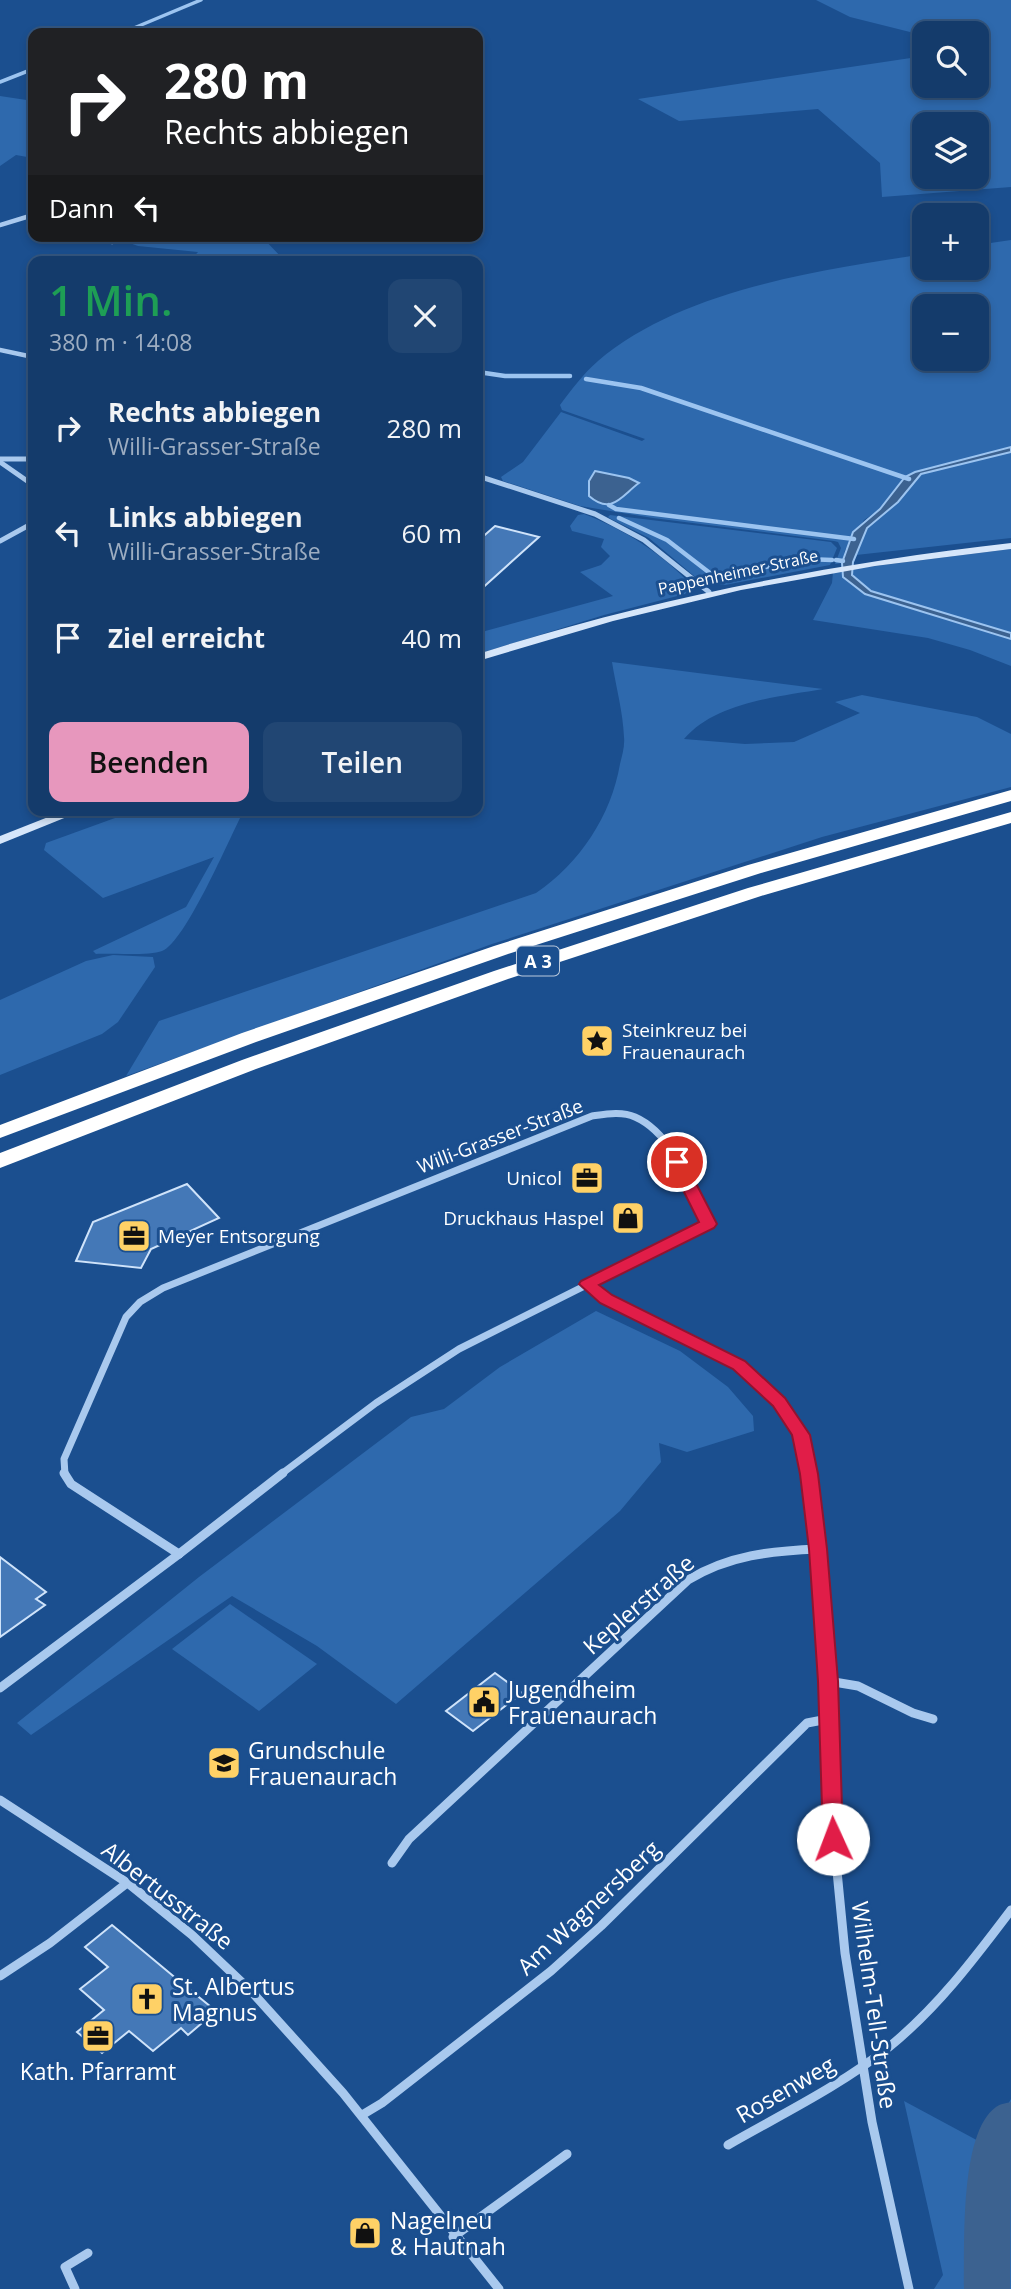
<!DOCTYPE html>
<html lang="de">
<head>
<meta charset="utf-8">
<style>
  body { margin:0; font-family:"Open Sans",sans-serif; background:#214673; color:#f1f3f6; height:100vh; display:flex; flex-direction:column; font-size:26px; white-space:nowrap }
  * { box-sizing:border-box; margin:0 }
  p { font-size:23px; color:#9dadc1 }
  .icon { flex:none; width:38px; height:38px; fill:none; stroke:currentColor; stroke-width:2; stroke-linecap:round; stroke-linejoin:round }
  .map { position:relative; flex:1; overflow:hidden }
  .details { position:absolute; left:28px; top:256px; width:455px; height:560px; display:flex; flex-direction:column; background:#143b6b; border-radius:14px; box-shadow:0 4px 10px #0003,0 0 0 2px #33557e }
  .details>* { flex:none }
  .top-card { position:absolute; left:28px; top:28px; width:455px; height:214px; border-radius:14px; box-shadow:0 4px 10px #0003,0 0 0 2px #33557e; background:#202124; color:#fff; overflow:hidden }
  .fabs { position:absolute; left:912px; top:21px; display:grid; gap:14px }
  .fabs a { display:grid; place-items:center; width:77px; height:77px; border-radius:14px; background:#143b6b; box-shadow:0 4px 10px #0003,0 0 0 2px #33557e; font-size:35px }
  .pin { position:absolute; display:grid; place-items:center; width:60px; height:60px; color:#fff; margin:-30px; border:4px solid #fff; border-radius:50%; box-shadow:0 2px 7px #0007 }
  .me { position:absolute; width:77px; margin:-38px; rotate:358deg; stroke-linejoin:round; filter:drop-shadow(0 0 5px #0008) }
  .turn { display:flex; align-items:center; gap:24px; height:147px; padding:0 21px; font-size:32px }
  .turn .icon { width:91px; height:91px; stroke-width:2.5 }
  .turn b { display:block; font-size:49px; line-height:60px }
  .then { display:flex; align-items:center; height:66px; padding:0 21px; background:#0003; gap:14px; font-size:26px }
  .round { display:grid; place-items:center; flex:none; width:74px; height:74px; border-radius:14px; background:#214673 }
  .summary { display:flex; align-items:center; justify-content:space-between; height:119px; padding:0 21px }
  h1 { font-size:42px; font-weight:600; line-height:52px; color:#1e9e55 }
  .action { display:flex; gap:14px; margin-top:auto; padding:14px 21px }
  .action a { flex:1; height:80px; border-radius:14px; background:#e797bd; color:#111; font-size:28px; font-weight:600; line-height:80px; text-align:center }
  .action a+a { background:#214673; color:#f1f3f6 }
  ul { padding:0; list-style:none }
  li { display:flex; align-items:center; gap:21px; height:105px; padding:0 21px }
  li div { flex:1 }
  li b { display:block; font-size:26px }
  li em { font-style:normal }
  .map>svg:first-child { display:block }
</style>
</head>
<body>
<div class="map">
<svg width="1011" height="2289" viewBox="0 0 1011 2289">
  <rect width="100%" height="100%" fill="#1b4f8f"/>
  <g fill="#2e69ad" fill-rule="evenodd">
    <path d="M816,0H1011V187L882,197L880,163L818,109L679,121L638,99L924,56V86H976V33H924V39L918,34L850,17ZM924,124H976V177H924Z"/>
    <path d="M0,96L33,101V158L16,155L0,166Z"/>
    <path d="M110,236H261L284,260L288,261H190L198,252L138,246Z"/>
    <path d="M1011,240V447L915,472L905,477L880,509L864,520L845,550L842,563L835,564L841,548L838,542L834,541L653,518L580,506L503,481L501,477L523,462L561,412L642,441L645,439L562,410L560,405C572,389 583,374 598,361C681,290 820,270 924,254V268H976L977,245ZM924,306H976V359H924ZM595,471L639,484L632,489L588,492L589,481Z"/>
    <path d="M1011,452V538L856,555L867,528L898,502L921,474Z"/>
    <path d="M584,514C625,530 662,553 692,586L685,594L604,615L478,654V633L613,596L580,572L601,565L610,556L601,547L604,539L572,531L570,526L578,515Z"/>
    <path d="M610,515L831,542L837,548L830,565L725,585L700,581L649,538L611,519L608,517Z"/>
    <path d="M1011,549V633L871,591L852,575V569Z"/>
    <path d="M841,571L865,594L1011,639V666L970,650L928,638L813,620L832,583L833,572Z"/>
    <path d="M612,662L823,689C777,697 716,702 684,739L745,744L794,742L860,713L835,702L862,695L977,717L1011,734V787L822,837L492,944L126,1076L159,1021L536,893C580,863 611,816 620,764C622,756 625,746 624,737C623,712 616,687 612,662Z"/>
    <path d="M137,810H244C230,837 185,943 162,951C150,956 111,953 96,954L93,951L186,907L214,857L103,898L44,850L46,843Z"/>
    <path d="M113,955L153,957L155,967L118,1022L102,1034L0,1075V1000L86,961Z"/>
    <path d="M596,1311L680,1351L728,1387L753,1416L754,1431L687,1452L659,1443L661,1462L620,1511L396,1704L317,1646L232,1596L31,1735L17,1723L199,1577L411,1417L444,1409L500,1367Z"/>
    <path d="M230,1604L317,1664L259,1711L172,1649Z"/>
    <path d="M1011,2099V2289H934L943,2275L904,2101L984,2144Z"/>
  </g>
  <g fill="#3c6290" stroke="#9cc4f0" stroke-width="2">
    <path d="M1011,447V452L921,474L898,502L867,528L853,562L852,575L871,591L1011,633V639L865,594L843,577L842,563L853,532L880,509L905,477L915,472Z"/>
    <path d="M595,471L629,478L639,483C622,495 612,516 589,496V481Z"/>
  </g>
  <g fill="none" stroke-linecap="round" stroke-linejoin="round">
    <g stroke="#9cc4f0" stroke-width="3.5">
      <path d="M122,33L201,0"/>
      <path d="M0,82L33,69"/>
    </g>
    <g stroke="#9cc4f0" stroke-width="4.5">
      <path d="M478,372L505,376H570"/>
      <path d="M586,379L641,388L909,479"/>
      <path d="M609,505L616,509L854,539"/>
      <path d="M619,518L667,540L715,577L805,559L832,560"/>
      <path d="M836,560L843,561"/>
    </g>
    <path fill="#3c6290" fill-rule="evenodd" d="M1011,2102L1010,2289H964C965,2247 959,2133 996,2107C1000,2104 1007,2103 1011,2102Z"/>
  </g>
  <g fill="#4478b7" stroke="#cfe3fa" stroke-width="2">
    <path d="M495,526L539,537L478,592V541Z"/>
    <path d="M187,1184L219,1218L151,1249L141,1268L76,1261L93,1222Z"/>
    <path d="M0,1557L46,1592L36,1599L45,1605L0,1637Z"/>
    <path d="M495,1673L522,1693L473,1731L446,1711Z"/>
    <path d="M112,1925L184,1985L216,2011L188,2035L181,2028L153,2051L129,2031L102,2053L77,2032L104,2010L80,1989L108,1967L85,1947Z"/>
  </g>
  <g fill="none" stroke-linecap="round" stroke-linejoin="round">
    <g stroke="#a9c9ee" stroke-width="4.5">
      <path d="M0,225L33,215"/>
      <path d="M98,236L112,242"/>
      <path d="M0,350L33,357"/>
    </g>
    <g stroke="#a9c9ee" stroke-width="5">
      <path d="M0,459H33"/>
      <path d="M0,462L33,485"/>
      <path d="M478,476L595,514L644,540L709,592"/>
      <path d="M0,541L33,523"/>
    </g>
    <g stroke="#a9c9ee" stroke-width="7">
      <path d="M587,1285C668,1344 795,1352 810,1475"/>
      <path d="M65,1475L64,1459L126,1317L140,1302L163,1288L592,1116C606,1114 622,1111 635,1117C674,1134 691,1189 708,1224L459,1349L376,1403L280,1475"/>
    </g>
    <g stroke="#a9c9ee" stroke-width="9">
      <path d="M64,1473L71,1484L179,1554"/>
      <path d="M810,1473L824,1619L832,1820L845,1953L872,2122L909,2289"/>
      <path d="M179,1554L283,1473"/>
      <path d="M828,1681L858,1686L913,1713L933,1719"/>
      <path d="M0,1688L179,1554"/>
      <path d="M0,1800L129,1884L192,1935L251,1991L343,2093L499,2289"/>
      <path d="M392,1863L409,1839L688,1580C729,1555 771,1551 818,1549"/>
      <path d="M0,1976L50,1943L127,1883"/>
      <path d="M362,2115L382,2103L551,1971L601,1926L807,1723L828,1719"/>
      <path d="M728,2145C782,2114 840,2086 889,2047C937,2008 974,1959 1011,1910"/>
      <path d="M453,2237L567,2154"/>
      <path d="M75,2289L65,2267L88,2253"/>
    </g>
    <g fill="#d6e6fa" fill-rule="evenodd">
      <path d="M1011,543V549L875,566L741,590L613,621L478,661V654C652,598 829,564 1011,543Z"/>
      <path d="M66,810H84L0,844V836Z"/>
    </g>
    <g fill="#fff" fill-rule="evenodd">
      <path d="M1011,790V801L761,873L508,954L256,1042L0,1138V1125L242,1033L494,946L748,865Z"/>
      <path d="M1011,812V823L761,896L508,979L256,1069L0,1168V1153L242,1060L494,971L748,888Z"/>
    </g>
  </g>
  <path fill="#e11d48" stroke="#92132f" stroke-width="2" d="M677,1157L685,1162L717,1224L714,1228L599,1285L612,1295L745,1361L785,1398L810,1435L818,1474L827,1549L838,1681L843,1839L840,1845L833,1847L826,1845L823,1839L818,1681L809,1549L800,1474L792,1435L773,1406L733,1369L600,1303L579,1284L581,1281L699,1222L669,1162Z"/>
  <defs>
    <symbol id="sight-square" viewBox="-11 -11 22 22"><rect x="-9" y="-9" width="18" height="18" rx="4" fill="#ffd166" stroke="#1b4f8f"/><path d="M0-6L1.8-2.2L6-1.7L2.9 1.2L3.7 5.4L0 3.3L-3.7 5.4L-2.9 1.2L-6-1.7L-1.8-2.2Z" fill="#111"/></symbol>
    <symbol id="office-square" viewBox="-11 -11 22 22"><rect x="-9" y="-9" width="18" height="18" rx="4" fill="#ffd166" stroke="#1b4f8f"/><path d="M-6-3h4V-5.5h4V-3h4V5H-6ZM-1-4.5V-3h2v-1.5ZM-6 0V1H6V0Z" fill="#111"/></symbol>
    <symbol id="shop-square" viewBox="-11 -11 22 22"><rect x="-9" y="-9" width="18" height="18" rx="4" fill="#ffd166" stroke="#1b4f8f"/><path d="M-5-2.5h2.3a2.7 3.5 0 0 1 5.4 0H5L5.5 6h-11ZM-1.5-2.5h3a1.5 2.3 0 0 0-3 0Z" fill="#111"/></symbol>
    <symbol id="civic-square" viewBox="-11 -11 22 22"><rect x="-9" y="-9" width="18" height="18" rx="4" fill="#ffd166" stroke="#1b4f8f"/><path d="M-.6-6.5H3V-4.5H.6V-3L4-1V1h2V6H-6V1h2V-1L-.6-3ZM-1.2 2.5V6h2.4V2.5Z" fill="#111"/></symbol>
    <symbol id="school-square" viewBox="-11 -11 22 22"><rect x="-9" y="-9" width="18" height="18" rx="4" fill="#ffd166" stroke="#1b4f8f"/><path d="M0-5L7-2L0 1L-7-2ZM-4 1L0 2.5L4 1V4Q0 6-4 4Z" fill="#111"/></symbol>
    <symbol id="church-square" viewBox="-11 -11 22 22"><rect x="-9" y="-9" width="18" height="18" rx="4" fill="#ffd166" stroke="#1b4f8f"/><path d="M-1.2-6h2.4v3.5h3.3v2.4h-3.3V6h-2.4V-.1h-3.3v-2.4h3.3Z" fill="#111"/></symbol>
  </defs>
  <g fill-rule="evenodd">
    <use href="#sight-square" x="578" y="1022" width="38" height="38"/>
    <use href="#office-square" x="568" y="1159" width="38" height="38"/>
    <use href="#shop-square" x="609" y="1199" width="38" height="38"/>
    <use href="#office-square" x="115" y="1217" width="38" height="38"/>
    <use href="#civic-square" x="465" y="1683" width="38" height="38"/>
    <use href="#school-square" x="205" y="1744" width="38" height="38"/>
    <use href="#church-square" x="128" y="1980" width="38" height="38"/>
    <use href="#office-square" x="79" y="2017" width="38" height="38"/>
    <use href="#shop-square" x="346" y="2214" width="38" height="38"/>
  </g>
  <g text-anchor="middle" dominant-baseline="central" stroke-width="6" stroke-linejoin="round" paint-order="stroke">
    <g font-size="16" fill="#fff" stroke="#1b4f8f">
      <text transform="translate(738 572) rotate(-12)">Pappenheimer Straße</text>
    </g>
    <rect fill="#1b4f8f" stroke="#bbcadd" stroke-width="2" x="517" y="946.5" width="42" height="29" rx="5"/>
    <g font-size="18" font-weight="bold" fill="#fff">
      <text x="538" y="961">A 3</text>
    </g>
    <g font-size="19" fill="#fff" stroke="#1b4f8f" text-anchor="start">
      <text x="622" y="1030">Steinkreuz bei<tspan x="622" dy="22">Frauenaurach</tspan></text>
      <text x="562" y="1178" text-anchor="end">Unicol</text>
      <text x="604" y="1218" text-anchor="end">Druckhaus Haspel</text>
      <text x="158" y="1236">Meyer Entsorgung</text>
    </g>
    <g font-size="19" fill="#fff" stroke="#1b4f8f">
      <text transform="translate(500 1136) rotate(-21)">Willi-Grasser-Straße</text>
    </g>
    <g font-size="23" fill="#fff" stroke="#1b4f8f">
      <text transform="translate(638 1604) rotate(-41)">Keplerstraße</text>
      <text transform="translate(168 1895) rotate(38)">Albertusstraße</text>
      <text transform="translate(588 1907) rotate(-43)">Am Wagnersberg</text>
      <text transform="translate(875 2005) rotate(82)">Wilhelm-Tell-Straße</text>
      <text transform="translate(785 2089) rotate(-30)">Rosenweg</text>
    </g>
    <g font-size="23" fill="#fff" stroke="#1b4f8f" text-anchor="start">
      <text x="508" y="1689">Jugendheim<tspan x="508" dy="26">Frauenaurach</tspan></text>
      <text x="248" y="1750">Grundschule<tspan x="248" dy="26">Frauenaurach</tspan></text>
      <text x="172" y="1986">St. Albertus<tspan x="172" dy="26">Magnus</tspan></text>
      <text x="98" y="2071" text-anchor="middle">Kath. Pfarramt</text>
      <text x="390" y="2220">Nagelneu<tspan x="390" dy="26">&amp; Hautnah</tspan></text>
    </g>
  </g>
</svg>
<div class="fabs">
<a><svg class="icon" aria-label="search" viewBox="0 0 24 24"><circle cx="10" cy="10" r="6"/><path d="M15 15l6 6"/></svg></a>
<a><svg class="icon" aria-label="layers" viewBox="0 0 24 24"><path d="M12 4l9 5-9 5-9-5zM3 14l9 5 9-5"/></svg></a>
<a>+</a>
<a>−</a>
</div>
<div class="pin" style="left:677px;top:1162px;background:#d93025"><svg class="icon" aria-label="arrive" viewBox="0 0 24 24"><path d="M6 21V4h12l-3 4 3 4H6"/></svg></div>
<svg class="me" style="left:833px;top:1839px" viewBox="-20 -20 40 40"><circle r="19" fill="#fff"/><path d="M0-13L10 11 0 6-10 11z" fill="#e11d48"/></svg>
<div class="top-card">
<div class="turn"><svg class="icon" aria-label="right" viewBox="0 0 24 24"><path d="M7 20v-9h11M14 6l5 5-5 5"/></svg><div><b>280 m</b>Rechts abbiegen</div></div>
<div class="then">Dann<svg class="icon" aria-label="left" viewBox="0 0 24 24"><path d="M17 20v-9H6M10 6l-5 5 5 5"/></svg></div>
</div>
<section class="details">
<div class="summary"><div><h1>1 Min.</h1><p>380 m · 14:08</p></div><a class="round"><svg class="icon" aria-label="close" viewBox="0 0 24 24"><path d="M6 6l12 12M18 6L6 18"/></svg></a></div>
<ul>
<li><svg class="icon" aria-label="right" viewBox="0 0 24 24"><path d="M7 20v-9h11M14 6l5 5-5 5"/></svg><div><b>Rechts abbiegen</b><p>Willi-Grasser-Straße</p></div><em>280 m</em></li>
<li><svg class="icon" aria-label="left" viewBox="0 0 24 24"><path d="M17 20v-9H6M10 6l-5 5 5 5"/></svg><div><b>Links abbiegen</b><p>Willi-Grasser-Straße</p></div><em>60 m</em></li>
<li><svg class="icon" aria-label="arrive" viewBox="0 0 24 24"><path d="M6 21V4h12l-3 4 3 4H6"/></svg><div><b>Ziel erreicht</b></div><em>40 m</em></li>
</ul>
<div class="action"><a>Beenden</a><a>Teilen</a></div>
</section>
</div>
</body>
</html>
